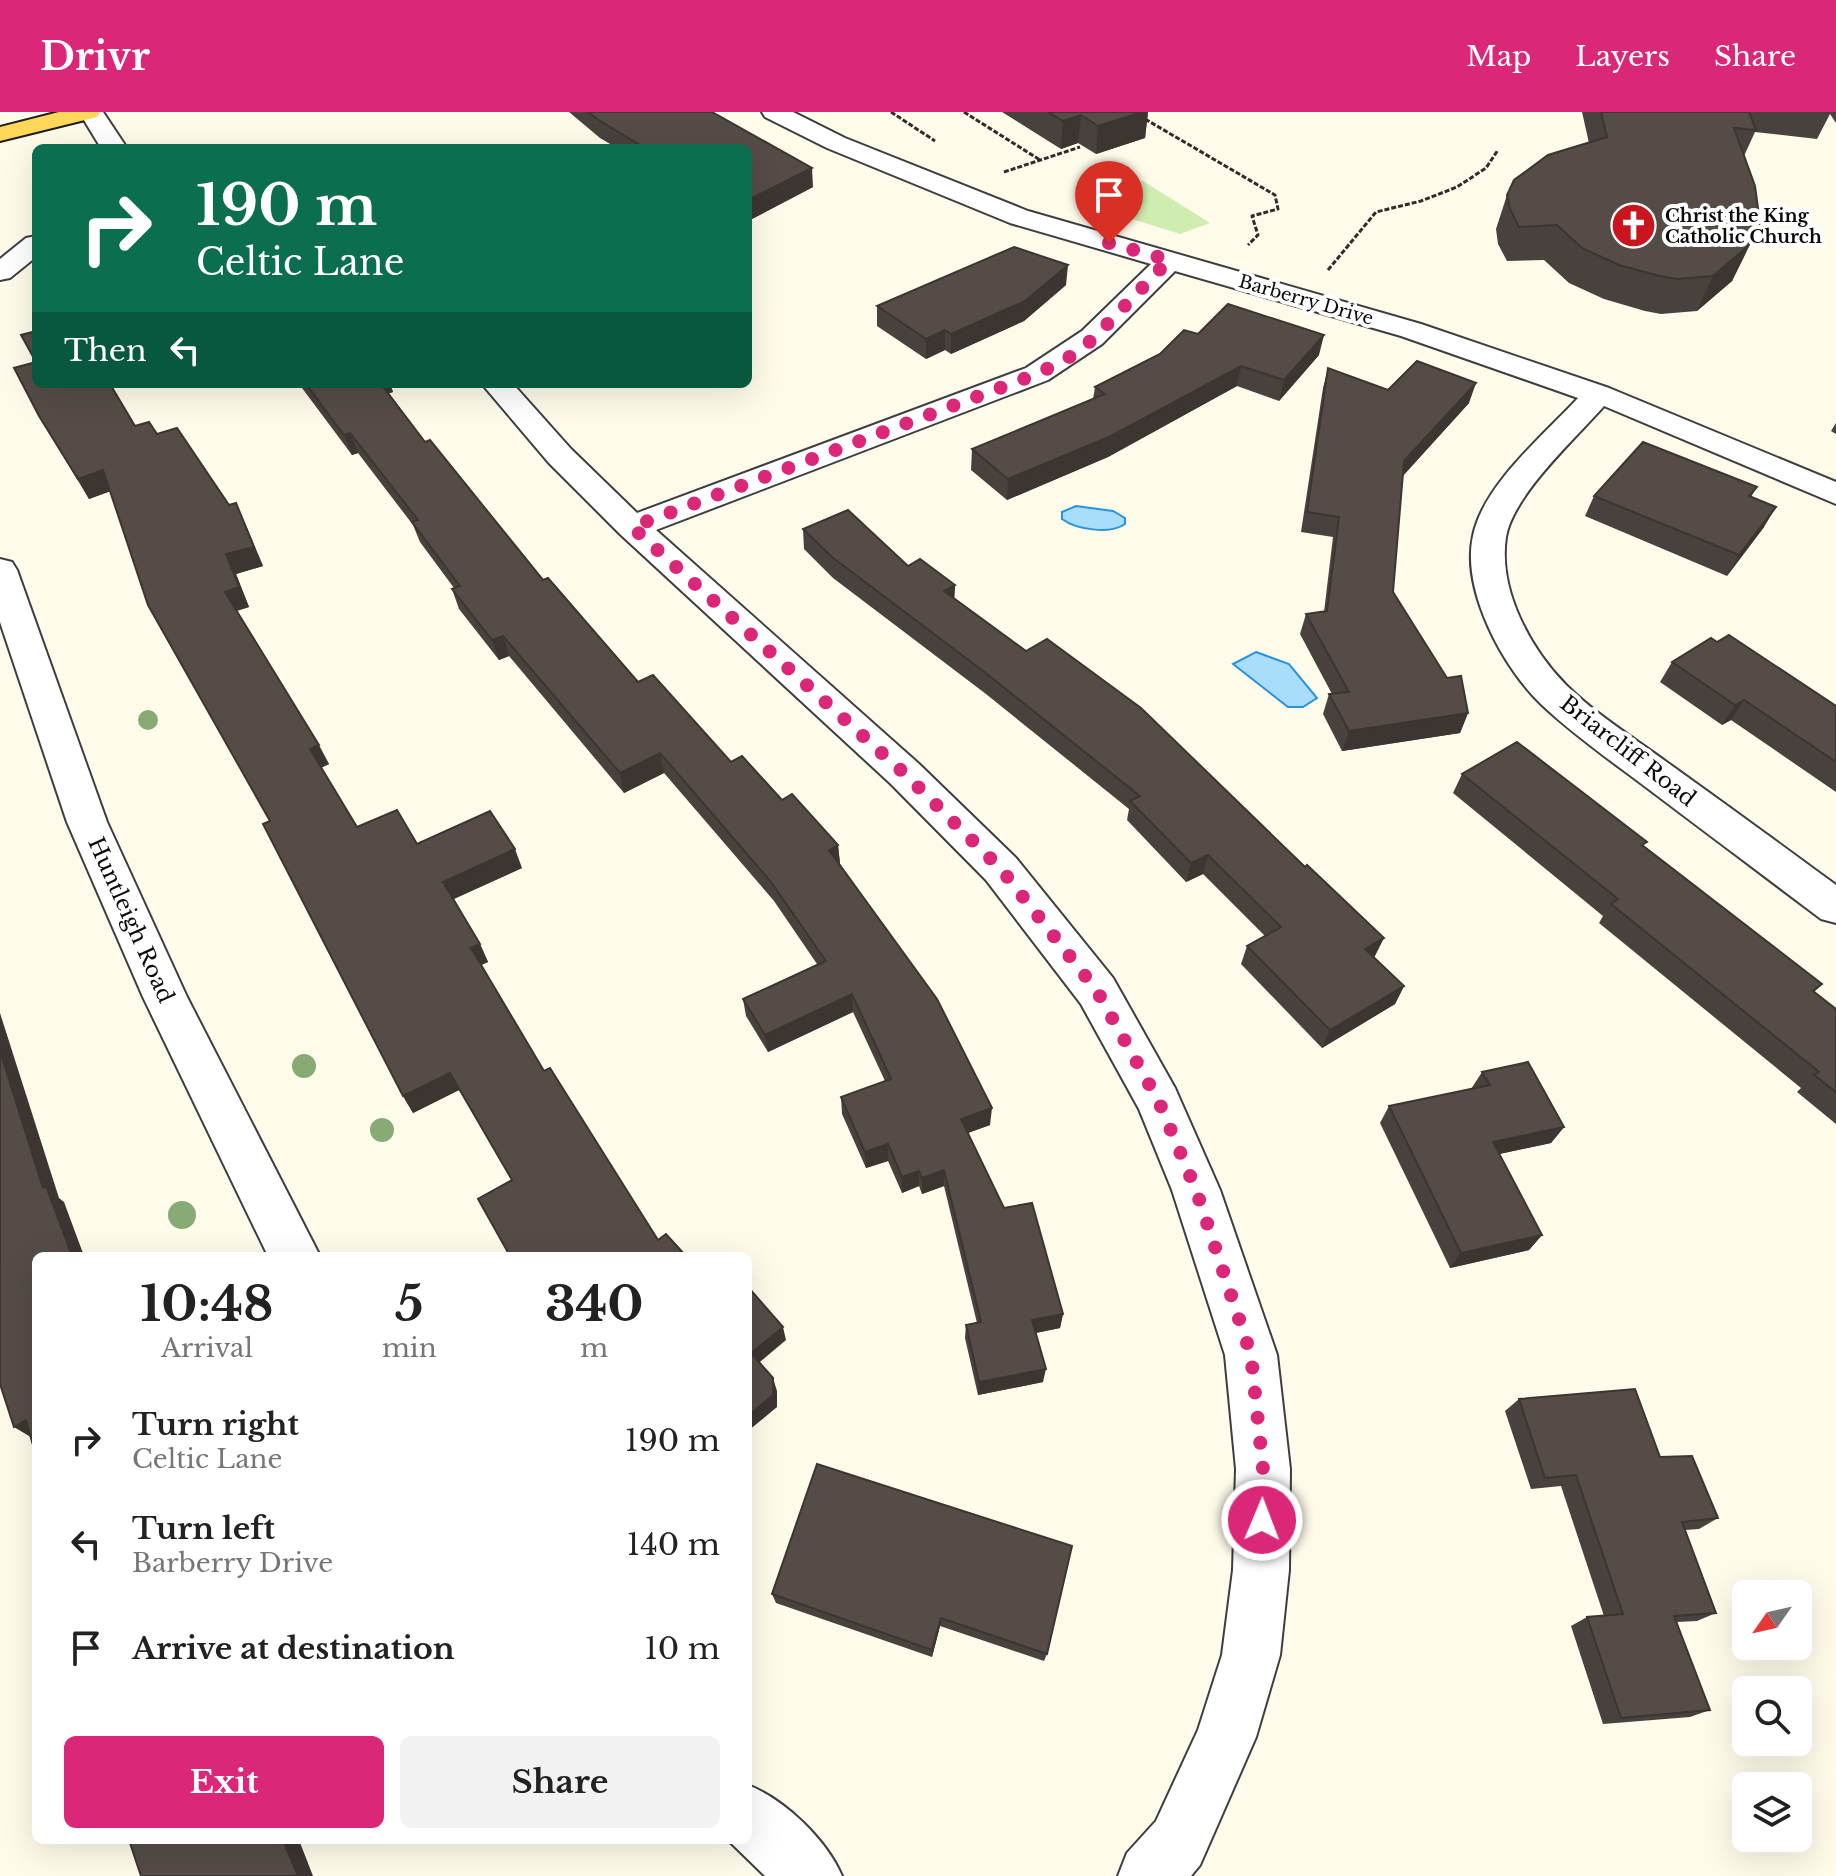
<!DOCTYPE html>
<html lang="en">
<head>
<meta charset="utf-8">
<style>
  body { margin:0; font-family:"Libre Baskerville",serif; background:#f2f2f2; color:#222; height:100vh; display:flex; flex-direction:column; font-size:30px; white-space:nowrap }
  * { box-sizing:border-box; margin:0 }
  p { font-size:26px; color:#767676 }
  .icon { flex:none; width:44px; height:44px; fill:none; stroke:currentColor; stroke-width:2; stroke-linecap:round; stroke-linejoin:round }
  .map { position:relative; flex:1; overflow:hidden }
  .drawer { position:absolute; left:32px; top:1140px; width:720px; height:592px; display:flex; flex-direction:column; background:#fff; border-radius:12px; box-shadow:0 8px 32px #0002 }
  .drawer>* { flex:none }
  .hud { position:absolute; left:32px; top:32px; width:720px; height:244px; border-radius:12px; box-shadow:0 8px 32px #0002; background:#0b6e4f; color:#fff; overflow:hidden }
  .needle { width:52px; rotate:236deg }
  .fabs { position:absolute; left:1732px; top:1468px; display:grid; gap:16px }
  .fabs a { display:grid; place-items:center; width:80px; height:80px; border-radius:12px; background:#fff; box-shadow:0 8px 32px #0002; font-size:40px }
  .pin { position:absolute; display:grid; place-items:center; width:68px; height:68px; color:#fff; margin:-82px -34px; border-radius:50% 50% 50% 0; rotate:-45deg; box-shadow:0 0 8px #0007 }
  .pin .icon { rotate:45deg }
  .me { position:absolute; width:88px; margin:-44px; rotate:1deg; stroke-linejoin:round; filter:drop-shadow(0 0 6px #0008) }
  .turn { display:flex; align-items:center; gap:28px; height:168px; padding:0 32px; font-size:36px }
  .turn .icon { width:104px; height:104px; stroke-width:2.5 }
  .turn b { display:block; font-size:56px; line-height:68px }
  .then { display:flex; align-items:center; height:76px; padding:0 32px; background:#0003; gap:16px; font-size:30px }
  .eta { display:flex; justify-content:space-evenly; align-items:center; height:136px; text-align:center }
  .eta b { font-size:48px; font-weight:800; line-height:56px }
  .button { display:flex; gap:16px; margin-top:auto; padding:16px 32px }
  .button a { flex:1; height:92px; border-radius:12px; background:#db2777; color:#fff; font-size:32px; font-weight:800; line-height:92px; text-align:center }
  .button a+a { background:#f2f2f2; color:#222 }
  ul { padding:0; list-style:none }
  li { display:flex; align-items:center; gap:24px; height:104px; padding:0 32px }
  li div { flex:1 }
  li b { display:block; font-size:30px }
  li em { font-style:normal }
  header { display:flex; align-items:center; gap:48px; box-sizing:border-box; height:112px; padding:0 40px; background:#db2777; color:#fff }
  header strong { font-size:38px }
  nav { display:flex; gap:44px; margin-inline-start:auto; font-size:28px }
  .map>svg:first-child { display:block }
</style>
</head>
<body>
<header>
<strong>Drivr</strong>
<nav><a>Map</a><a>Layers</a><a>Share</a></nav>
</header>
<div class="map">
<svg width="1836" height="1764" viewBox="0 0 1836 1764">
  <rect width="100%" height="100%" fill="#fffbea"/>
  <path fill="#cfedb0" d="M1143,69L1210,111L1180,122L1081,91Z"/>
  <g fill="#a9ddfc" stroke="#2893db" stroke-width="2">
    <path d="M1076,394L1113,399L1125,406V412C1110,423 1075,417 1062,407V400Z"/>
    <path d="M1256,540L1289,552L1317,586L1303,595H1288L1233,552Z"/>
  </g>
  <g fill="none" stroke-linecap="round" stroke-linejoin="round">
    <defs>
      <g id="minor">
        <path d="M79,0H103L127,36H101Z"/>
        <path d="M762,0H793L845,26L1028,99L1421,212L1609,276L1836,370V392L1604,294C1575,327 1513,383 1506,425C1498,478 1530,536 1566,573C1595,602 1634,626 1668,651C1724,691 1780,732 1836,773V811L1821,807C1764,764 1708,722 1651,679C1614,651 1575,624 1542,593C1503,556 1461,478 1473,424C1483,373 1544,323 1578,286L1401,224L1175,159L1102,232L1048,268L656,418L919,652L1016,746L1113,866L1175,976L1220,1078L1277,1243L1290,1357L1289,1458L1280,1543L1256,1625L1200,1753L1191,1764H1118L1127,1741L1156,1709L1198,1618L1222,1543L1233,1458L1236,1357L1225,1243L1172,1078L1139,997L1081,892L986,768L891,672L620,422L549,351L482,272H513L571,337L637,401L1026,256L1082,219L1151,152L1010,111L827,36L765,5Z"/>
        <path d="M36,124V145L10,166L0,168V147L26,126Z"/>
        <path d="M0,447L12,450L17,458L107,710L187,885L320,1144H268L143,885L67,710L0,510Z"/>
        <path d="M748,1673C785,1688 826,1727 842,1764H765L728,1728H748Z"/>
      </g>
      <path id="major" d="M59,0H100L97,5L0,29V15Z"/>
    </defs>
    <use href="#minor" stroke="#3e3e3e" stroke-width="4"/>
    <use href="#major" stroke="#1c1c1c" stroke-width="4"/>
    <g stroke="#2d2d2d" stroke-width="3" stroke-dasharray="5 2" stroke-linecap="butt">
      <path d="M891,0L935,29"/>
      <path d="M964,0L1040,48"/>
      <path d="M1133,0L1275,83L1278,97L1252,104L1258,123L1248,133"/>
      <path d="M1004,60L1080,35"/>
      <path d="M1328,158L1376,100L1421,89L1457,75L1486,56L1498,38"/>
    </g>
    <use href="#minor" fill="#fff" fill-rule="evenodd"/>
    <use href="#major" fill="#ffd85a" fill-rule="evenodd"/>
  </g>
  <g fill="#88ab75">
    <circle cx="148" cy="608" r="10"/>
    <circle cx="304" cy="954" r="12"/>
    <circle cx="382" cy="1018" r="12"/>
    <circle cx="182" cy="1103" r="14"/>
  </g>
  <g fill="#49413d">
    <path d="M569,0H712L813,75L748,109V36H617L600,26Z"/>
    <path d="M1002,0H1148L1145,26L1096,42L1078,31L1061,37Z"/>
    <path d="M1582,0H1836V11L1830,2L1817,27L1755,20L1744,44L1760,111L1744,145L1732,169L1697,199L1661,202L1645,199L1604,187L1569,171L1544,148L1507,149L1498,132L1496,117L1507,83L1589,31Z"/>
    <path d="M1066,173L1024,209L951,242L945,238L926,247L877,214V194Z"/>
    <path d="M1198,222L1319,243L1279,289L1237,274L1108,345L1007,388L971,358L972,337L1093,287L1095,275Z"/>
    <path d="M1328,256L1388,278L1469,291L1403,364L1393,480L1468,601L1460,621L1342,639L1323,602L1329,582H1332L1300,522L1306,502L1324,500L1333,425L1301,420L1323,276Z"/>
    <path d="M299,272H390L393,280L388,281L425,330L543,468L638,570L731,650L782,688L838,733L840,752L990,1013L967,1021L1004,1096L1063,1202L1060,1216L1036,1221L1043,1270L978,1283L965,1226L966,1213L977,1211L944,1074L922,1082L919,1074L902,1081L888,1049L866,1056L842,1002L841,985L885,969L853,900L768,940L746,904L743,887L817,852L774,789L664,661L624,681L509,544L499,548L459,497L452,477L454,476L420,430L413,413L358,341L352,343Z"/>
    <path d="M39,304L135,314L157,322L229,393L245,411L263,454L236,462L249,495L237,499L329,652L321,656L357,715L417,732L522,756L454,787L480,832L488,850L481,853L544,959L658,1128L686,1144L512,1068L459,978L413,1001L403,984L110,379L89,387Z"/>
    <path d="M1836,311V322L1831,319Z"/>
    <path d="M1757,375L1751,385L1764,415L1727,464L1585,404L1594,384Z"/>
    <path d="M803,417L908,454L955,473L954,486L1375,844L1374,845L1404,874L1395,892L1322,936L1241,852L1247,834L1265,824L1203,762L1186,770L1127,708L1129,697L986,582L833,466L804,437Z"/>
    <path d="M1717,530L1836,594V680L1731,608L1722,613L1660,570L1672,550Z"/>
    <path d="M1462,662L1644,734L1822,872L1814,880L1836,897V1012L1797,980L1801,976L1599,811L1603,804L1453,681Z"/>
    <path d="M1482,960L1564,1015L1551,1031L1499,1042L1542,1123L1529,1138L1450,1156L1380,1011L1389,994L1471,977Z"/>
    <path d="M1519,1287L1660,1345L1718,1406L1699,1417L1685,1418L1716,1501L1697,1509L1677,1510L1710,1598L1690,1605L1603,1612L1571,1514L1587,1505L1604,1504L1561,1374L1531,1377L1505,1299Z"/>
    <path d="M817,1352L1047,1542L1044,1549L940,1514L932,1545L776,1491L772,1482Z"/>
  </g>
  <g fill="#3c3532">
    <path d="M1142,0H1148L1145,26L1096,42L1098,14Z"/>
    <path d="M1081,3L1078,31L1061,37L1063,9Z"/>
    <path d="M812,56L813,75L748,109V88Z"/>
    <path d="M1760,111L1732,169L1697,199L1713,164Z"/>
    <path d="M1068,153L1066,173L1024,209L951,242V222Z"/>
    <path d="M945,218V238L926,247V227Z"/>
    <path d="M1324,223L1319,243L1279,289L1284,268Z"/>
    <path d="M1241,254L1237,274L1108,345L1007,388L1008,367Z"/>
    <path d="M1476,271L1469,291L1398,369L1404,349Z"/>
    <path d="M378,272H390L393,280L382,284Z"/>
    <path d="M350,321L358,341L352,343L344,323Z"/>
    <path d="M103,358L114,378L89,387L78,367Z"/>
    <path d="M236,391L263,454L236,462L249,495L235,499L225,480L226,442Z"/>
    <path d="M1776,395L1764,415L1727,464L1739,443Z"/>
    <path d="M955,473L954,493L944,479Z"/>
    <path d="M503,524L509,544L499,548L492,528Z"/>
    <path d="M1744,588L1731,608L1722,613L1735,593Z"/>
    <path d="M1468,601L1460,621L1342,639L1349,619Z"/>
    <path d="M319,633L329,652L320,656L310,637Z"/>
    <path d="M660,641L664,661L624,681L620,661Z"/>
    <path d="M838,733L840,752L829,738Z"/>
    <path d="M515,737L522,756L451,788L443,770Z"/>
    <path d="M1208,743L1203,762L1186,770L1191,751Z"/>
    <path d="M1384,826L1375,844L1357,855L1365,837Z"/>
    <path d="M480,832L488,850L479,854L471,836Z"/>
    <path d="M1404,874L1395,892L1322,936L1330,918Z"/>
    <path d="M852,882L853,900L768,940L765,923Z"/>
    <path d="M0,901L59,1086L64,1090L84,1144H72L43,1076L0,939Z"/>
    <path d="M450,961L459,978L413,1001L403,984Z"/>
    <path d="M992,996L990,1013L960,1024L961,1007Z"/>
    <path d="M1564,1015L1551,1031L1481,1046L1493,1030Z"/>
    <path d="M888,1032V1049L866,1056L865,1040Z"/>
    <path d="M944,1058V1074L922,1082V1066Z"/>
    <path d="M919,1059V1074L902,1081V1065Z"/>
    <path d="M1542,1123L1529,1138L1450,1156L1461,1141Z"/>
    <path d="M1063,1202L1060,1216L1030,1222L1032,1208Z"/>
    <path d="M783,1215L786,1228L755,1254L751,1241Z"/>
    <path d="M1046,1257L1043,1270L978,1283L979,1270Z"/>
    <path d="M773,1266L777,1279V1295L748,1319V1304Z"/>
    <path d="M26,1308L34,1327L14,1315Z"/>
    <path d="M941,1506L940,1514L932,1545V1538Z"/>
    <path d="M283,1728H299L313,1764H298Z"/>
  </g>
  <g fill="#554c47" stroke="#3c3532" stroke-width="2">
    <path d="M588,0H712L812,56L748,88V36H645L597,7Z"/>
    <path d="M1048,0H1142L1098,14L1081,3L1063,9Z"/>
    <path d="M1601,0H1749L1756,18L1734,16L1755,74L1760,111L1748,134L1713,164L1677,167L1660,164L1619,153L1582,136L1557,113L1519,115L1510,97L1507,83L1514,68L1548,43L1607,25Z"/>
    <path d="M1014,135L1068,153L1025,189L951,222L945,218L926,227L877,194Z"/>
    <path d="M1228,192L1324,223L1284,268L1241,254L1111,324L1008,367L972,337L1105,282L1095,275L1160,242L1184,218L1198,222Z"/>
    <path d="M36,219V272H110L135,314L149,310L157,322L177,316L229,393L236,391L254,435L226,442L239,475L225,480L319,633L310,637L357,715L397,698L417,732L490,699L515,737L443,770L480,832L471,836L544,959L550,956L658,1128L666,1122L686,1144H550L548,1141L543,1144H510L478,1087L512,1068L450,961L403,984L263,712L270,709L148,493L103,358L78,367L39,304L14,256L36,250L21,223Z"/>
    <path d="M1417,249L1476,271L1404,349L1393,480L1447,566L1461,564L1468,601L1349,619L1329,582L1349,580L1306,502L1327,499L1339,405L1307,400L1328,256L1388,278Z"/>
    <path d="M306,272H381L425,330L430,328L543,468L548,466L638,570L653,563L731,650L742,644L782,688L792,682L838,733L829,738L937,887L992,996L961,1007L1004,1096L1032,1091L1063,1202L1032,1208L1046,1257L979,1270L966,1213L981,1210L944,1058L922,1066L919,1059L902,1065L888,1032L865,1040L841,985L891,967L852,882L765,923L743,887L826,849L771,770L660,641L620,661L503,524L492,528L452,477L460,474L412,410L418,408L350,321L344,323Z"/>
    <path d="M1643,330L1757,375L1749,384L1776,395L1739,443L1594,384Z"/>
    <path d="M848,398L908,454L920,447L955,473L944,479L1026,539L1047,527L1141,596L1305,755L1307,753L1384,826L1365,837L1404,874L1330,918L1247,834L1281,815L1208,743L1191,751L1130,689L1140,684L987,562L832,445L803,417Z"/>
    <path d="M1729,523L1836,594V650L1744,588L1735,593L1672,550L1711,526L1717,530Z"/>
    <path d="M1517,630L1647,730L1642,733L1822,872L1813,879L1836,897V980L1814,963L1819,960L1611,792L1618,787L1462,662Z"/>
    <path d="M0,939L43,1076L46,1074L72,1144H36V1344L26,1308L14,1315L0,1272Z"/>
    <path d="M1528,950L1564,1015L1493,1030L1542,1123L1461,1141L1389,994L1490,973L1482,960Z"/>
    <path d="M748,1175L783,1215L751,1241L773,1266V1283L748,1304Z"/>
    <path d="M1635,1277L1660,1345L1692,1344L1718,1406L1682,1410L1716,1501L1674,1504L1710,1598L1621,1606L1587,1505L1623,1502L1576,1363L1545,1366L1519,1287Z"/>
    <path d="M817,1352L1072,1434L1047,1542L941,1506L932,1538L772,1482Z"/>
    <path d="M129,1728H283L298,1764H141Z"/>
  </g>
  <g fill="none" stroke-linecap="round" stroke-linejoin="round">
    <path stroke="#db2777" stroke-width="14" stroke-dasharray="0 25.2" d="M1109,131L1169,148L1092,228L1068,246L1037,262L632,415L905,662L1001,757L1097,879L1159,990L1196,1078L1251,1243L1263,1357L1262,1408"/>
  </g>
  <defs>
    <symbol id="church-disc" viewBox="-11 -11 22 22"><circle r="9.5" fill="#c9161e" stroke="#fff"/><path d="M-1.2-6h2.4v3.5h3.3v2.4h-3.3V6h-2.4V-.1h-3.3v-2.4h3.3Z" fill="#fff"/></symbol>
  </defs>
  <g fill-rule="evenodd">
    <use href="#church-disc" x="1608" y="88" width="51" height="51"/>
  </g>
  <g text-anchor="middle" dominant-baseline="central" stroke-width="8" stroke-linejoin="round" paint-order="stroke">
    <g font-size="18" font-weight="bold" fill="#0b0b0b" stroke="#fff" text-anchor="start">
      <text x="1665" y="104">Christ the King<tspan x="1665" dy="21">Catholic Church</tspan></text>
    </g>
    <g font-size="18" fill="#0b0b0b" stroke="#fff">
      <text transform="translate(1306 188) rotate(16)">Barberry Drive</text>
    </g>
    <g font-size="22" fill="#0b0b0b" stroke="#fff">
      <text transform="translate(1628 639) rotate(38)">Briarcliff Road</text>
      <text transform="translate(131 808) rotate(66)">Huntleigh Road</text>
    </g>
  </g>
</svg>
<div class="fabs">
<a><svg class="needle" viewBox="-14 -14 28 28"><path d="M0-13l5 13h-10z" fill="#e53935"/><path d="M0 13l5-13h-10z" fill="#767676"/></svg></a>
<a><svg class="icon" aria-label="search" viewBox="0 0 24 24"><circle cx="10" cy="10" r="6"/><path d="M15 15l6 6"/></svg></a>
<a><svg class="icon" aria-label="layers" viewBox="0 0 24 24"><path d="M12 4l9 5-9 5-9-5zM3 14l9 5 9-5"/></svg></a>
</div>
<div class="pin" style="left:1109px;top:131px;background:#d93025"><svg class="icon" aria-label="arrive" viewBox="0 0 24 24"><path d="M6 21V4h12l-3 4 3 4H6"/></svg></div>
<svg class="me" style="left:1262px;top:1408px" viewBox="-20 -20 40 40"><circle r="17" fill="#db2777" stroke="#fff" stroke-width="3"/><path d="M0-11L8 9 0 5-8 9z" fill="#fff"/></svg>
<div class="hud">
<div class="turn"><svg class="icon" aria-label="right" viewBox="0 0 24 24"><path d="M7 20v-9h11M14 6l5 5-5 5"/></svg><div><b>190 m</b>Celtic Lane</div></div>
<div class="then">Then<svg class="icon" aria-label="left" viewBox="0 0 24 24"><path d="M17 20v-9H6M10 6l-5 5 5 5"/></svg></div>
</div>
<section class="drawer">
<div class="eta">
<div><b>10:48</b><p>Arrival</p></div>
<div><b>5</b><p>min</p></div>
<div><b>340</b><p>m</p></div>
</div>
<ul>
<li><svg class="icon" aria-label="right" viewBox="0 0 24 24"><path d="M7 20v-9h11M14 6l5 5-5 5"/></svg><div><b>Turn right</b><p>Celtic Lane</p></div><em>190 m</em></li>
<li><svg class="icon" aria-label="left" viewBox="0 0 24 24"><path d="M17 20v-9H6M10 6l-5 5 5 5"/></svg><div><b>Turn left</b><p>Barberry Drive</p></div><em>140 m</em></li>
<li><svg class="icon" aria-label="arrive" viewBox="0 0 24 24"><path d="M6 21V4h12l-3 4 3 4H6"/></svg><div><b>Arrive at destination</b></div><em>10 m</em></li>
</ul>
<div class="button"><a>Exit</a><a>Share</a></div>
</section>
</div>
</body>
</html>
